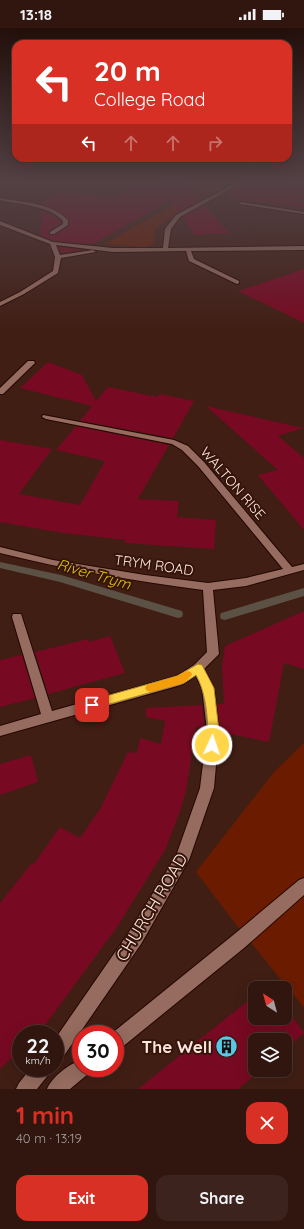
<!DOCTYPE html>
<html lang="en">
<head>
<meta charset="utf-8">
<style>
  body { margin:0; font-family:Quicksand,sans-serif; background:#3c231d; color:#f1f3f6; height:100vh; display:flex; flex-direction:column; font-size:15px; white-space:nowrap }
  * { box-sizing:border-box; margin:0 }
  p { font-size:13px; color:#a89f9e }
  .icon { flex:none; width:22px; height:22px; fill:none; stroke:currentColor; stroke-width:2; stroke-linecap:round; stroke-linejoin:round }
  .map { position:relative; height:1061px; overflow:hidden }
  .sheet { display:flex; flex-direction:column; background:#30160f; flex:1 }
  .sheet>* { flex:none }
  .top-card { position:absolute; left:12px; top:12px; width:280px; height:122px; border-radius:12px; box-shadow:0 4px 16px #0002,0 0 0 1px #4b352f; background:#d93025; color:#fff; overflow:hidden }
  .needle { width:26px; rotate:324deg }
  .tools { position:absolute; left:248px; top:953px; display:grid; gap:8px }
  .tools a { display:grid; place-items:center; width:44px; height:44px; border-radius:8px; background:#30160f; box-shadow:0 4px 16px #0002,0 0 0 1px #4b352f; font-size:20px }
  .speed { position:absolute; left:12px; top:997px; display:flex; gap:8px; font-size:20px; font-weight:700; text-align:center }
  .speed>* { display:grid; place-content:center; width:52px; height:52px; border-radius:50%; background:#30160f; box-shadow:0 4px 16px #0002,0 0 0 1px #4b352f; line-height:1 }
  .speed small { font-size:10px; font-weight:400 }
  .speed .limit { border:6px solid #d22; background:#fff; color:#111 }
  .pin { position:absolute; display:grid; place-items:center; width:34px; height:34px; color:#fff; margin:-17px; border-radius:8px; box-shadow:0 2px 6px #0006 }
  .me { position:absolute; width:44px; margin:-22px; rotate:3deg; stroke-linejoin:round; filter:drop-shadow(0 0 3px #0008) }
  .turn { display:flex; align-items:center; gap:14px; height:84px; padding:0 16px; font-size:18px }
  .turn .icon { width:52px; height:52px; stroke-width:2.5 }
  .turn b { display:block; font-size:28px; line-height:34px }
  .lanes { display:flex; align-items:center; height:38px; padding:0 16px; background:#0003; justify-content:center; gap:20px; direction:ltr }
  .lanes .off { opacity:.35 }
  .round { display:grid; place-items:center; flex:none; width:42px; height:42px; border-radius:12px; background:#3c231d }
  .headline { display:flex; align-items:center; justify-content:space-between; height:68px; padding:0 16px }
  h1 { font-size:24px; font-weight:700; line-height:30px; color:#d93025 }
  .primary-button { display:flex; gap:8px; margin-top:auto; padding:8px 16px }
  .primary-button a { flex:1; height:46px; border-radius:12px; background:#d93025; color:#fff; font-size:16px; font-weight:700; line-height:46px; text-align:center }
  .primary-button a+a { background:#3c231d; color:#f1f3f6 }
  .status { display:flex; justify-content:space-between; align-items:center; height:28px; padding:0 20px; background:#30160f; direction:ltr }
  .status svg { height:11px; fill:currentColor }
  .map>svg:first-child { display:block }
</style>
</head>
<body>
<div class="status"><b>13:18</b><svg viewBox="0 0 49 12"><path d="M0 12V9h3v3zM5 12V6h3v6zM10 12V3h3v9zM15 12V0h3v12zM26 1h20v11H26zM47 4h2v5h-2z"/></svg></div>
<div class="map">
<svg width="304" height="1061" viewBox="0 0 304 1061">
  <rect width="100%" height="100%" fill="#401e14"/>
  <g fill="#6b1c00">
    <path d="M213,154H234L177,185L155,201L153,216L145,219L105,216Z"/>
    <path d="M304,715V980L235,895L196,844L274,744Z"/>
  </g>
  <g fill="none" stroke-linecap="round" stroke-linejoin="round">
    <g fill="#5b5245" fill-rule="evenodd">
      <path d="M0,534L61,547L182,583L183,586L182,589L178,590L60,554L0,540Z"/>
      <path d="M304,560V568L225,592L221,591L220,588L221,585Z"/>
    </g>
  </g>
  <g fill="#770a22">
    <path d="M157,154H183L200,173L179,184L170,172L93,216L53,213L40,207L42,182L56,189L62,194L49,203V207H55L70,197L69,191L62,185L42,176V174L64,163L113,170L138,157L162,161Z"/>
    <path d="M244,154H304V180L228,170V164Z"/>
    <path d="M204,177L229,205L195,207L183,189Z"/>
    <path d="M58,219L84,222L61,225Z"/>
    <path d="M304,241V295L238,263Z"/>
    <path d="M48,334L82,347L96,373L108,359L147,367L157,369L160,366L194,373L173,410L80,393L92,378L20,360Z"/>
    <path d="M206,378L303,400L278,408L304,430V502L258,447L278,442Z"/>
    <path d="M76,398L169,417L138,471L179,473L177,489L216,492L214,521L125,515L126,512L63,505L0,494V412L52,421L19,466L80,477L105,433L56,422Z"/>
    <path d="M304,583V641L284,635L269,714L220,704L217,676H224L222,639L225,618Z"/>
    <path d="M110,608L125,645L48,666L35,624L88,611L89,614Z"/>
    <path d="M22,627L35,670L0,679V632Z"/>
    <path d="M202,677L205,701L196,699L186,763L179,786L165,822L158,833L117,899L43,1000L37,1006H21V1021L0,1041V875L32,835L33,837L60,799L80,810L100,781L128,724L137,725L140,710L161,716L165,693L146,689V680Z"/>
    <path d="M31,727L38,754L0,767V736Z"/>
    <path d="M255,967V990H285V978L304,1005L285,1021V1012H255V1042H261L238,1061H138Z"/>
  </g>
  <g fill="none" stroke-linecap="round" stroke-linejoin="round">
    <defs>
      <g id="minor">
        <path d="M238,154H243L180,189L171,201L168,220L304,218V222L191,223L194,231L239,253V255L237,256L189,233L186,223L113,224L56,217L60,227L93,222L96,224L61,230L58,245L24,266L0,278V274L20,264L53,243L55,229L50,216L0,197V193L53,214L113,220H163L165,201L176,187Z"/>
        <path d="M0,170C22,174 52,175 68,192V197L54,206H50V204L63,196V193C49,177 20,177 0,172Z"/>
        <path d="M241,174L304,184V186L239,176Z"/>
        <path d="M28,333H34L35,335L3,366H0V360Z"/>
        <path d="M43,387L174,412L188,418L204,434L292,539L304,536V542L246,558L213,562L219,626L204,641L214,660L219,703L214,760L189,832L141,916L61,1032L55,1035V1011L129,904L176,828L200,760L207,703L202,660L196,648L181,657L0,708V698L41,686L12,589L13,586H21L22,589L52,683L177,648L194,637L207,624L203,562C135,553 67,542 0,525V519L53,532L145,547L208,555L246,550L283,541L198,438L182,422L172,416L46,391L42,389Z"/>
        <path d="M304,850V867L244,920L121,1020L115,1023V1006H111L232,908L299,852Z"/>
        <path d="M81,1032V1040H91L88,1046L70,1061H47C52,1049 69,1036 81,1032Z"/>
        <path d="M31,1040H52L49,1046L37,1061H16L19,1055Z"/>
      </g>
    </defs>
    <use href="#minor" stroke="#250601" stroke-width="2"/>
    <use href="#minor" fill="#956c5f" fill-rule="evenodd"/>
  </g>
  <linearGradient id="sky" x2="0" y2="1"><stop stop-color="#23100b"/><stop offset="0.51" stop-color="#534145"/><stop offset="1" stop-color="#534145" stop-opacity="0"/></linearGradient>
  <rect width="304" height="302" fill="url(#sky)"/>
  <path fill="#ffd54a" stroke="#a68a30" d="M198,636L202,637L214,660L219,703L216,720L212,722L207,720C205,714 208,708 208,702C207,683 205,663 196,647L184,655L92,681L88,680L86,677L88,674L92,672L177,648Z"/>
  <path fill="#f59e0b" d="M187,643L191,644L192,647L184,655L151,664L147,663L145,660L147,657L177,648Z"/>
  <defs>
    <symbol id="building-disc" viewBox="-11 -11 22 22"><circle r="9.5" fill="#59c8e5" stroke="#35140a"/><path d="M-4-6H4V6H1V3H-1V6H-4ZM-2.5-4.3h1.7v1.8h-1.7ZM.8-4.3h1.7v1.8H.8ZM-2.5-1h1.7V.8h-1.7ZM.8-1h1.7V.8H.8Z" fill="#111"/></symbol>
  </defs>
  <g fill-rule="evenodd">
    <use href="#building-disc" x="214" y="1006" width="25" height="25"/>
  </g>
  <g text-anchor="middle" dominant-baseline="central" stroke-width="4" stroke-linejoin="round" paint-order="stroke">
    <g font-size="14" fill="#fde6de" stroke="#35140a">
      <text transform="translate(233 455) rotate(49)">WALTON RISE</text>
      <text transform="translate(154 537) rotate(8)">TRYM ROAD</text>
    </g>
    <g font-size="15" font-style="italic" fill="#e2c407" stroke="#35140a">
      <text transform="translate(94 546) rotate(16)">River Trym</text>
    </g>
    <g font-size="17" fill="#fde6de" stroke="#35140a">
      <text transform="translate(151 879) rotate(-59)">CHURCH ROAD</text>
    </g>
    <g font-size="17" font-weight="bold" fill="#fde6de" stroke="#35140a" text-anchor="end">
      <text x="212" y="1018">The Well</text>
    </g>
  </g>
</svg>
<div class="tools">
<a><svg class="needle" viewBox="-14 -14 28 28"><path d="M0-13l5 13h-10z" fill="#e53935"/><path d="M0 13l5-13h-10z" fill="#a89f9e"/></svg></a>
<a><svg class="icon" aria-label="layers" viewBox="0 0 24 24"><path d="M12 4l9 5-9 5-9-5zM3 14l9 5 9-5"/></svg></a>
</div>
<div class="speed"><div>22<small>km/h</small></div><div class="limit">30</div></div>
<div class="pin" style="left:92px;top:677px;background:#d93025"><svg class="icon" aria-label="arrive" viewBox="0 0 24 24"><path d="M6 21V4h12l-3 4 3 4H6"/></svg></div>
<svg class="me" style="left:212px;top:717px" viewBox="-20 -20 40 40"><circle r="17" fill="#ffd54a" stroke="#fff" stroke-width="3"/><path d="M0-11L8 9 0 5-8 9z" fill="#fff"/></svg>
<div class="top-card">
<div class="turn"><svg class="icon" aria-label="left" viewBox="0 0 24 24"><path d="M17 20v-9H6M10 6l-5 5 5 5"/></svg><div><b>20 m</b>College Road</div></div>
<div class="lanes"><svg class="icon" aria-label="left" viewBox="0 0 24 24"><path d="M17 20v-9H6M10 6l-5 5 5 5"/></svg><svg class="icon off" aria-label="ahead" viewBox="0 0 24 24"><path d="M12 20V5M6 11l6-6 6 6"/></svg><svg class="icon off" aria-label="ahead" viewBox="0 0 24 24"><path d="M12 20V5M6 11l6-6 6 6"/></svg><svg class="icon off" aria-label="right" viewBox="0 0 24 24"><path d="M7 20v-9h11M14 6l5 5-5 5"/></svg></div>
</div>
</div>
<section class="sheet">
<div class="headline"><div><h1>1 min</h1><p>40 m · 13:19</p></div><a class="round" style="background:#d93025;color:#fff"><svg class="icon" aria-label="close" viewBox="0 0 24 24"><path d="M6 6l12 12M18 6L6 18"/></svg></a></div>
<div class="primary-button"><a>Exit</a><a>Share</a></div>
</section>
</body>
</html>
